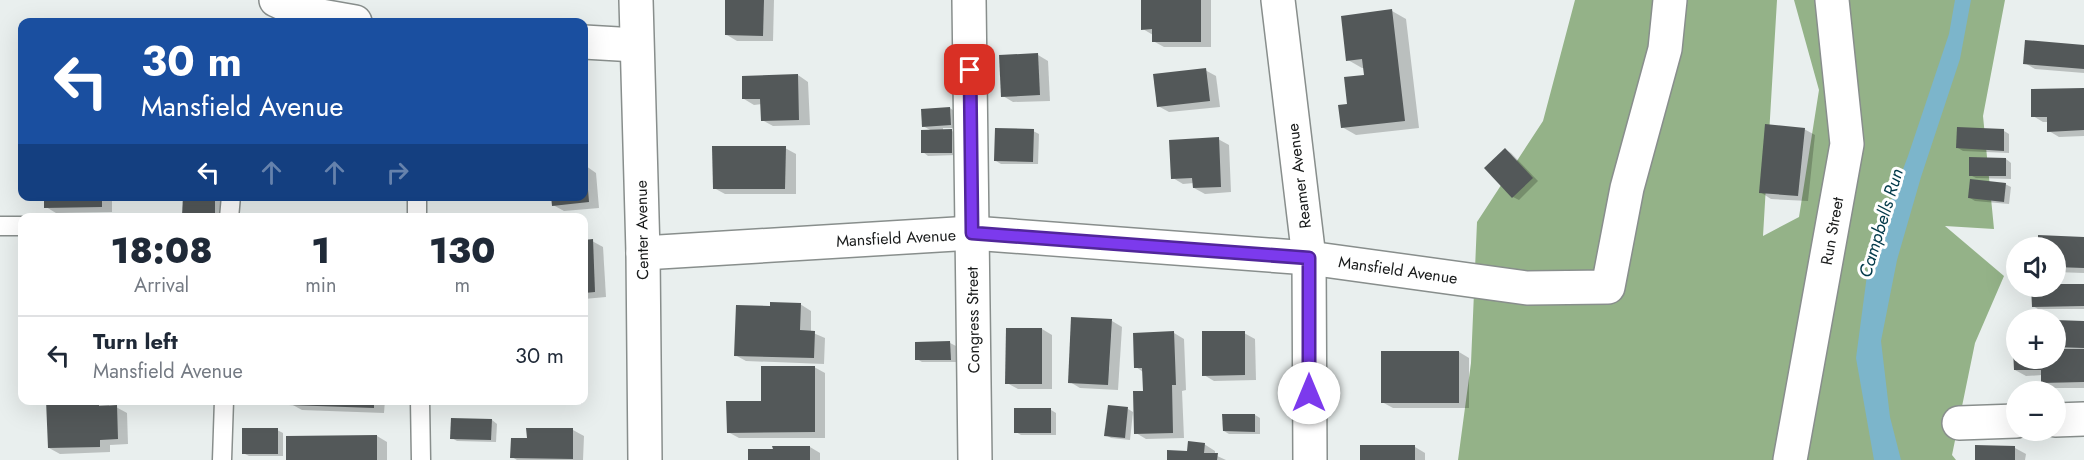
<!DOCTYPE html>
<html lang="en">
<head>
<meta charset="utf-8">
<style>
  body { margin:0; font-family:Jost,sans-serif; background:#f2f2f3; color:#1f2937; height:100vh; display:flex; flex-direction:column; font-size:22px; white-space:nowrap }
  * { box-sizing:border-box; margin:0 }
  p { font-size:20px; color:#747a83 }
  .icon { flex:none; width:33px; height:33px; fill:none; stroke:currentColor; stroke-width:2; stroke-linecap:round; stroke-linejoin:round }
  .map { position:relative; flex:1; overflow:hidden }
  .sheet { position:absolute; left:18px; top:213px; width:570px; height:192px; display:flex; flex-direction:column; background:#fff; border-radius:12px; box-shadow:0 6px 24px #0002 }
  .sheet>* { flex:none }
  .banner { position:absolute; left:18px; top:18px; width:570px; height:183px; border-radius:12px; box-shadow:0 6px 24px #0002; background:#1a4fa0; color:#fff; overflow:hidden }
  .controls { position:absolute; left:2006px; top:237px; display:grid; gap:12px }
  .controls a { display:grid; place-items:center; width:60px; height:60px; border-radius:50%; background:#fff; box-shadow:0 6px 24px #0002; font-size:30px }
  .pin { position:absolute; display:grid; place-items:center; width:51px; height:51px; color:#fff; margin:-26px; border-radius:12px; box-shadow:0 3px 9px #0006 }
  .me { position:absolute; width:66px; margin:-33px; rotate:0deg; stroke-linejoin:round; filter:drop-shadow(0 0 4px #0008) }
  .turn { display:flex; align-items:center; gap:21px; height:126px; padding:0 24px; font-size:27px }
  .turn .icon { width:78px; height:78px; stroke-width:2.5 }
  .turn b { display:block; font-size:42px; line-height:51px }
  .lanes { display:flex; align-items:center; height:57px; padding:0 24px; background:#0003; justify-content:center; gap:30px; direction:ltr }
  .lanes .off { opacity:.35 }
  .eta { display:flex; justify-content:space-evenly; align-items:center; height:102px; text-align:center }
  .eta b { font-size:36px; font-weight:800; line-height:42px }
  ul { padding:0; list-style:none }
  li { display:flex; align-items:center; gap:18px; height:78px; padding:0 24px; border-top:2px solid #e0e1e3 }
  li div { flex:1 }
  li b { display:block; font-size:22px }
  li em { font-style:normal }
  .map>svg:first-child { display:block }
</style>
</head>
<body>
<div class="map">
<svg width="2084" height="460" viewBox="0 0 2084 460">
  <rect width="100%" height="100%" fill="#e9efee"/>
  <path fill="#94b288" d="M1575,0H1777L1763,236L1799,217L1819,90L1794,0H2005L1983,116L1994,229L1945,226L2004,276L1975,343L1952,455L1956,460H1458L1471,363L1477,222L1543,121Z"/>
  <path fill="#7cb5cb" d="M1955,0H1971L1960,59L1921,177L1897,260L1881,341L1890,417L1901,460H1874L1856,358L1869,260L1908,156L1949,34Z"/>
  <g fill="#0003">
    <path d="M727,0H774L773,41H737L727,35Z"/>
    <path d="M1152,0H1211V47H1164L1153,41V35L1143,29Z"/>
    <path d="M1392,11L1406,19L1419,128L1356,135L1342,127L1366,76L1365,68H1362L1348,60Z"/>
    <path d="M2084,47V73L2035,69L2025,63Z"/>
    <path d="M1038,55L1048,61L1050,101L1013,102L1003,96Z"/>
    <path d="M1205,70L1216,76L1220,107L1169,112L1158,106Z"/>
    <path d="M798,75L808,82L810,125L773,126L762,120V104L754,105L744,99Z"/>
    <path d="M2084,90V136L2059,137L2049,131V122H2043L2033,116Z"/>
    <path d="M950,108L955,112L956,128H943V131H952L957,134V155L928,156L923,152L932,131L923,126Z"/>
    <path d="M584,119L587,120L586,153H584Z"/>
    <path d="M1804,129L1815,135L1808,201L1771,199L1760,192Z"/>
    <path d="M1033,131L1039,134L1038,164H1001L996,161Z"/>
    <path d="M2004,131L2009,134V153L1963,151L1958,148Z"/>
    <path d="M1218,139L1229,145L1231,192L1205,194L1194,188V183L1183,184L1173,178Z"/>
    <path d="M785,148L796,154V194H725L714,188Z"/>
    <path d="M1506,150L1511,153L1538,181L1519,200L1513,197Z"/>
    <path d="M2006,159L2011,163V179L1976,178L1970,175Z"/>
    <path d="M586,166L596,173L599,208L564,211L553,205L584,196V167Z"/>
    <path d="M2005,184L2011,187L2009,204L1975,201L1970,198Z"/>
    <path d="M46,196H126V197H112V212L56,213L46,207Z"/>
    <path d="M184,196H221L220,218H188L184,215Z"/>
    <path d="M2084,238V273L2055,272V248Z"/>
    <path d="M584,241H592L603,247L606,297L584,299Z"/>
    <path d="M2055,286H2084V309H2038L2033,306Z"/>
    <path d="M800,304L811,311V332L825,338L824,364L746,361L735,355L772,307Z"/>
    <path d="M1112,321L1122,327L1118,390L1080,388L1070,382Z"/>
    <path d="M2055,321L2084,322V388H2053L2042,382V375L2026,376L2015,370L2016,351V358H2055Z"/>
    <path d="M1042,329L1052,335V389H1018L1007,383Z"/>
    <path d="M1174,333L1184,339L1186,390L1182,391L1184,438L1146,439L1136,433L1144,393L1143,372L1136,367Z"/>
    <path d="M1244,333L1255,339L1256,380L1214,381L1204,375Z"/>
    <path d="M950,343L956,346V362H922L917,359Z"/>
    <path d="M1459,352L1469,358V408H1393L1382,402Z"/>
    <path d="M814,367L825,373V438H739L728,432L762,402Z"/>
    <path d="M48,400H109V407H116L127,413L128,444L110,445V452L60,454L49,448Z"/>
    <path d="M291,400H385L384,413L302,410L291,404Z"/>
    <path d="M522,400H582V404Z"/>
    <path d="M1128,409L1133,412L1130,440L1111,438L1106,435Z"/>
    <path d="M1051,410L1056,413V435H1021L1016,432Z"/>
    <path d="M1255,415L1260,418V434H1229L1224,431Z"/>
    <path d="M492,420L497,424L496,442L457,441L452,438Z"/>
    <path d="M277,430L283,433V456H249L243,453Z"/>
    <path d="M528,430H573L584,436L583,460H517L512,457L528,439Z"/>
    <path d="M377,436L387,442V460H288Z"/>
    <path d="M1204,444L1215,451V455L1226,460H1168Z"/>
    <path d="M810,447L820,453V460H749L774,450Z"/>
    <path d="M1415,447L1425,453V460H1362Z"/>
    <path d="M2015,448L2026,454L2025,460H1976Z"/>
  </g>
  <g fill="#535859">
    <path d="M725,0H764L763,36L725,35Z"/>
    <path d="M1141,0H1201V42H1152V29L1141,30Z"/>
    <path d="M1392,9L1405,121L1341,128L1338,105L1347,104L1344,77L1364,75L1362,59L1346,61L1341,16Z"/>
    <path d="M2025,40L2084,45V69L2023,64Z"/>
    <path d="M1038,53L1040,95L1001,97L999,55Z"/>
    <path d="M1206,68L1210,101L1157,107L1153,74Z"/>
    <path d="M798,74L799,120L761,121L760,99H742V76Z"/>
    <path d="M2084,88V130L2047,132V117H2031V89Z"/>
    <path d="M950,107L951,125L922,127L921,109Z"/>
    <path d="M1765,124L1805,128L1798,196L1759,193Z"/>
    <path d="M1957,127L2004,129V151L1956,148Z"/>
    <path d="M995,128L1034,129L1033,162L994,161Z"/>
    <path d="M952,129V153H921V130Z"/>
    <path d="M1219,137L1221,187L1193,188L1192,178L1171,179L1169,140Z"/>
    <path d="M712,146H786L785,189H713Z"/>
    <path d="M1505,148L1533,178L1512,198L1484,168Z"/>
    <path d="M1969,157L2006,158V176H1969Z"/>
    <path d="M584,165H586L589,202L552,206L551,196H584Z"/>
    <path d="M1970,179L2006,183L2004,202L1968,198Z"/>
    <path d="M44,196H102V207L44,208Z"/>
    <path d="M183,196H215V217L182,216Z"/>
    <path d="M2038,235L2084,237V268L2055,267V248H2038Z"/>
    <path d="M593,239L595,292L584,293V240Z"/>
    <path d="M2055,284H2084V306L2032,307L2031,286H2055Z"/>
    <path d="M770,302L801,303L800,330L815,331L814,358L734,356L736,305L770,306Z"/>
    <path d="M1071,317L1112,319L1108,385L1068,383Z"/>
    <path d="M2055,320L2084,321V348L2055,347Z"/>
    <path d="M1006,328H1042V384H1005Z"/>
    <path d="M1174,331L1176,385H1172L1173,433L1134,434L1133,391H1143L1142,368H1134L1133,333Z"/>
    <path d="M1202,331H1245V375L1202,376Z"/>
    <path d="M950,341L951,360H915V342Z"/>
    <path d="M2013,349H2016V358H2055V349H2084V382L2041,383V370H2014Z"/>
    <rect x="1381" y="351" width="78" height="52"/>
    <path d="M761,366H815V432L727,433L726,401H761Z"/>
    <path d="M46,400H99V406L117,405L118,439L100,440V447L48,448Z"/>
    <path d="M290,400H374V408L289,405Z"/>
    <path d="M1108,405L1128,407L1125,438L1104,436Z"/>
    <rect x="1014" y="408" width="37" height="25"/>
    <path d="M1222,414H1255V432L1223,431Z"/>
    <path d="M451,418L492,419L491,440L450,439Z"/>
    <rect x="242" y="428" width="36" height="26"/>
    <path d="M526,428H573V459L510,458L511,438H527Z"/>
    <path d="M377,435V460H286V436Z"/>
    <path d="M1188,441L1205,443L1204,453H1218L1217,460H1167V450L1187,451Z"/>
    <rect x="1360" y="445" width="55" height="15"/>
    <path d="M1975,445L2015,446V460H1975Z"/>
    <path d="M772,446H810V460H748V449H773Z"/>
  </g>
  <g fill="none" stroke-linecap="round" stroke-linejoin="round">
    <defs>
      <g id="lane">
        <path d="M229,218L231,196"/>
        <path d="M417,218V196"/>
        <path d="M0,226H22"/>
        <path d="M420,400L421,460"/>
        <path d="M222,460L224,400"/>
      </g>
      <g id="street">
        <path d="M276,0L304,13L355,22"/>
        <path d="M636,0L643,253L645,460"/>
        <path d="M969,0L975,460"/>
        <path d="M1278,0L1309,258L1310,460"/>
        <path d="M584,42L636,45"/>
        <path d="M643,253L972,233L1309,258L1527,288L1608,287L1627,188L1665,49L1670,0"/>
        <path d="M2055,420L2084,419"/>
        <path d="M1959,423L2016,421"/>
        <path d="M1790,460L1847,144L1832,0"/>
      </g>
    </defs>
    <use href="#lane" stroke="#888e8c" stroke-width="21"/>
    <use href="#street" stroke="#888e8c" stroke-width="36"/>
    <use href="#lane" stroke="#fff" stroke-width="18"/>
    <use href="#street" stroke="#fff" stroke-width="33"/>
  </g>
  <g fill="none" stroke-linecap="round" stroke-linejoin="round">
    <defs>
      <path id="route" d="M970,70L972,233L1309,258V393"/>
    </defs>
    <use href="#route" stroke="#51269a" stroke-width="15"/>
    <use href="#route" stroke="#7c3aed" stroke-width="10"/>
  </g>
  <g text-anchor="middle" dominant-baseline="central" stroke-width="6" stroke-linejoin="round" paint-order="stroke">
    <g font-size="16" fill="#181a1a" stroke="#fff">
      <text transform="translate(1299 176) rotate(-97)">Reamer Avenue</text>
      <text transform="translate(642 230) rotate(-91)">Center Avenue</text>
      <text transform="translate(1832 231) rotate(-80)">Run Street</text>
      <text transform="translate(896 238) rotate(-3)">Mansfield Avenue</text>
      <text transform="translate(1398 270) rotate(8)">Mansfield Avenue</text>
      <text transform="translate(973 320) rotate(-91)">Congress Street</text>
    </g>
    <g font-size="18" font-style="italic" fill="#023949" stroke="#fff">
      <text transform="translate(1881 223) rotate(-73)">Campbells Run</text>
    </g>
  </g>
</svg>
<div class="controls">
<a><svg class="icon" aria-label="sound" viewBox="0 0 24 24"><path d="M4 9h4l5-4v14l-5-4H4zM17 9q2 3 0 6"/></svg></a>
<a>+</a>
<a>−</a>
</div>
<div class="pin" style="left:970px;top:70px;background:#d93025"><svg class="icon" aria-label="arrive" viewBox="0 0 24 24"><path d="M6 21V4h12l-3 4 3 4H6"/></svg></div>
<svg class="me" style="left:1309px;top:393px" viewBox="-20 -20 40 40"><circle r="19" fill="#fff"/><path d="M0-13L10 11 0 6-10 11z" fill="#7c3aed"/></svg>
<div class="banner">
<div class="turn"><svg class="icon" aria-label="left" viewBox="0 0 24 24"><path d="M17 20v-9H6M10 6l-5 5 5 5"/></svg><div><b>30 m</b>Mansfield Avenue</div></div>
<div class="lanes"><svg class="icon" aria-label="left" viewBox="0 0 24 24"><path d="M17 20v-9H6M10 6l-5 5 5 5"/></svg><svg class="icon off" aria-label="ahead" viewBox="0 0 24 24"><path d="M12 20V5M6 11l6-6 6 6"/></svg><svg class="icon off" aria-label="ahead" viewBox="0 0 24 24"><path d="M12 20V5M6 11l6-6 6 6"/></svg><svg class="icon off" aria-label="right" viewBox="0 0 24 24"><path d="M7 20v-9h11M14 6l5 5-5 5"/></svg></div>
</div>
<section class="sheet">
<div class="eta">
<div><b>18:08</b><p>Arrival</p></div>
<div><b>1</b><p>min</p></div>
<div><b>130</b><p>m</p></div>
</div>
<ul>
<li><svg class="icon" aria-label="left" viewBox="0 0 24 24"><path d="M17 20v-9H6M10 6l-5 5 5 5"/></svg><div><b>Turn left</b><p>Mansfield Avenue</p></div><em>30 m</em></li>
</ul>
</section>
</div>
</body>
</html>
